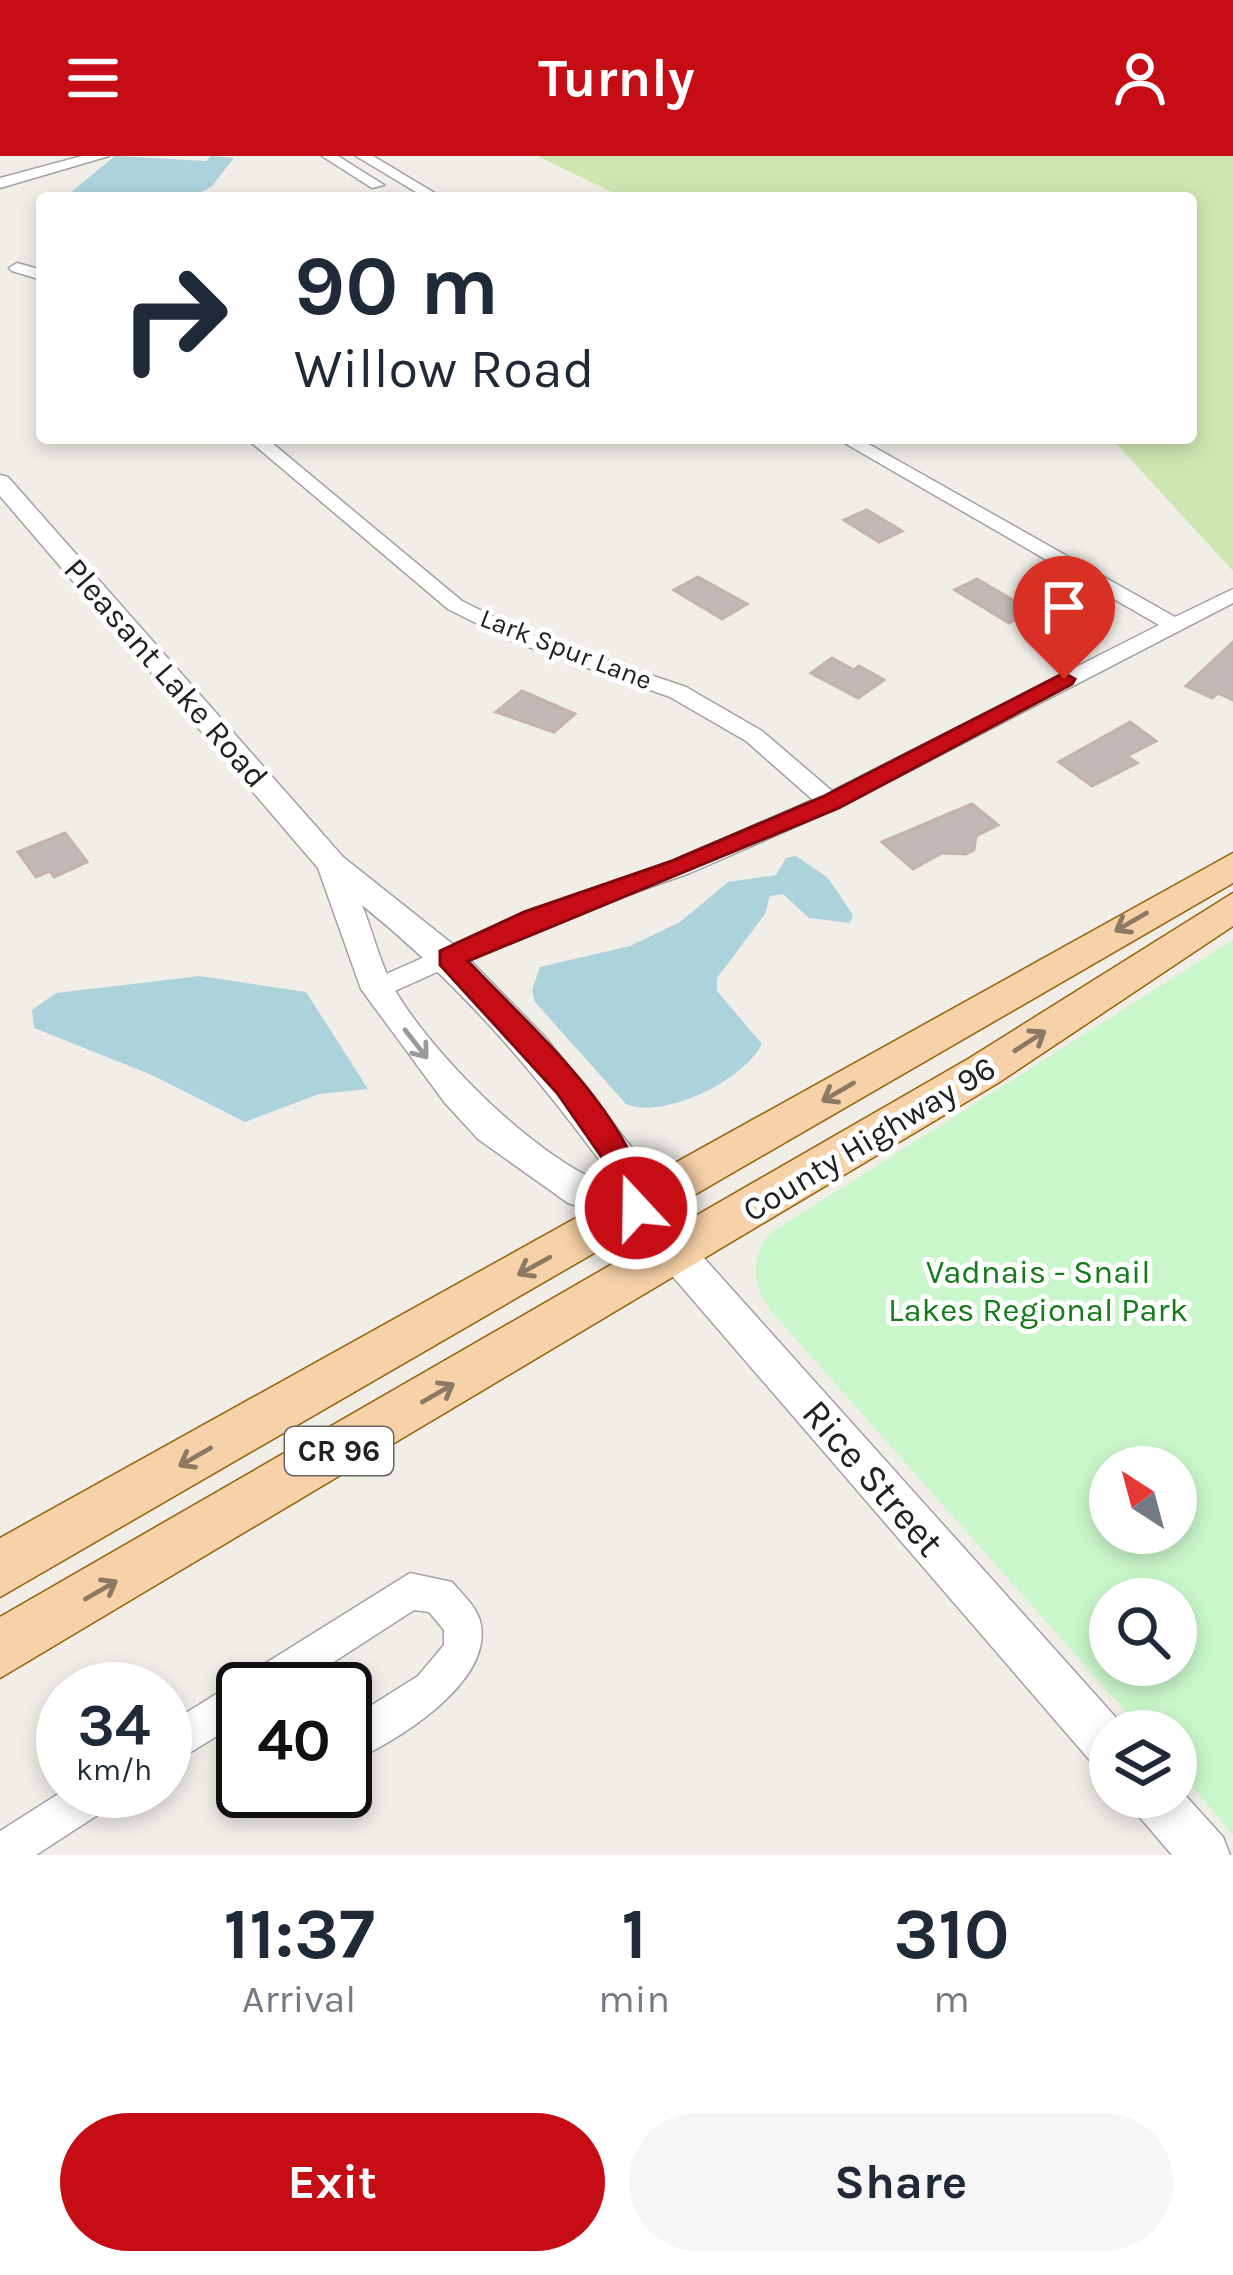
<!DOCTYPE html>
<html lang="en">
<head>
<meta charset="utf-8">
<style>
  body { margin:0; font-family:Karla,sans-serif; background:#f6f6f7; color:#1f2937; height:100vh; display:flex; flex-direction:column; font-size:45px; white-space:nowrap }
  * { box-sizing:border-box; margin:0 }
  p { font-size:39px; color:#747a83 }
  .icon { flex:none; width:66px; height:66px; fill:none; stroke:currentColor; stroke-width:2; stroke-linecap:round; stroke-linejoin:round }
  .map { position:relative; height:1699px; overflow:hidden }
  .details { display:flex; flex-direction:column; background:#fff; flex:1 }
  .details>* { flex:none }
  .guide { position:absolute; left:36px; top:36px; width:1161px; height:252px; border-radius:12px; box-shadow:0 6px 18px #0003; background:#fff; color:#1f2937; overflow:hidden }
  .needle { width:78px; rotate:324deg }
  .buttons { position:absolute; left:1089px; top:1290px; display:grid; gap:24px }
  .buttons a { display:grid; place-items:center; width:108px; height:108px; border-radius:50%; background:#fff; box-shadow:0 6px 18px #0003; font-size:60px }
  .speed { position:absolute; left:36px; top:1506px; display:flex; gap:24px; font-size:60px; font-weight:700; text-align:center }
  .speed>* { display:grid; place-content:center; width:156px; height:156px; border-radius:50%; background:#fff; box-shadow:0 6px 18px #0003; line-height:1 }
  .speed small { font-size:30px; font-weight:400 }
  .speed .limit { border:6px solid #111; border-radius:18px; background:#fff; color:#111 }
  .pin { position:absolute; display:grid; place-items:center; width:102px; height:102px; color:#fff; margin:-123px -51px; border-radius:50% 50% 50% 0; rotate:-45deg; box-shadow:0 0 12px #0007 }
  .pin .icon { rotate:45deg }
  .me { position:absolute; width:132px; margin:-66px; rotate:339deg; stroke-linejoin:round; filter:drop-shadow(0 0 9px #0008) }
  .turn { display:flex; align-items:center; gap:42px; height:252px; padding:0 60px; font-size:54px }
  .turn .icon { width:156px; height:156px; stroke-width:2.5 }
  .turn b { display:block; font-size:84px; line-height:102px }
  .eta { display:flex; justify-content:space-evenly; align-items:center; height:204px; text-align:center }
  .eta b { font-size:72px; font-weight:700; line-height:84px }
  .action { display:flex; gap:24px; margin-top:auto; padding:24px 60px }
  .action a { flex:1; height:138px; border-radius:72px; background:#c60c14; color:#fff; font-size:48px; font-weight:700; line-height:138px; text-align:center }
  .action a+a { background:#f6f6f7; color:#1f2937 }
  header { display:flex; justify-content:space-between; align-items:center; height:156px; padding:0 60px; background:#c60c14; color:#fff; font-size:54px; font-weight:700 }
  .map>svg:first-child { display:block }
</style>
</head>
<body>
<header><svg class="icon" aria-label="menu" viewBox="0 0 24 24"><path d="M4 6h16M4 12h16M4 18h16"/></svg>Turnly<svg class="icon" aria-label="person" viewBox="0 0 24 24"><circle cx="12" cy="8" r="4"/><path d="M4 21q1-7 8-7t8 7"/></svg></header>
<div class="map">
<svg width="1233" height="1699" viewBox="0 0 1233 1699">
  <rect width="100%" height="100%" fill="#f1eee8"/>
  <path fill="#cee7b2" d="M537,0H1233V415L1111,282H1191V42H624Z"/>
  <path fill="#c9f7cb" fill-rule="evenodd" d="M1233,784V1679L1176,1611V1575H1143L770,1154C752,1129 750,1102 769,1078ZM1110,1311H1176V1377H1110ZM1110,1443H1176V1509H1110Z"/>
  <g fill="#acd3db">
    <path d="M115,0L206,5L211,0L234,2L212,30L192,42H79L71,36Z"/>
    <path d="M796,700L828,722L853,759L850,767L809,762L783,738L770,740L765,758L717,822V835L762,888C744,924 664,964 626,948L535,846L532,834L540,811L630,790L680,766L728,726L776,719L786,702Z"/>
    <path d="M200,820L306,836L368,933L319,938L245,966L152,919L34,872L32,854L56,837Z"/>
  </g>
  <g fill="#c1b9b5" stroke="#c2b4ab" stroke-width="3">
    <path d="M867,354L902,375L879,386L844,364Z"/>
    <path d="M698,421L747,448L722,463L674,434Z"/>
    <path d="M977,423L1031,455L1009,467L955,434Z"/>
    <path d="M1233,486V544L1218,537L1212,542L1186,530Z"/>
    <path d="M832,502L854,514L859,510L884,524L858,542L811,517Z"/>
    <path d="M522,535L575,558L554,576L496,556Z"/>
    <path d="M1130,566L1156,585L1127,600L1137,607L1092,630L1059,606Z"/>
    <path d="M972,648L998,669L976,680L974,694L966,698L942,697L913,713L882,686Z"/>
    <path d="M65,677L87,706L54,721L50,715L36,721L18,696Z"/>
  </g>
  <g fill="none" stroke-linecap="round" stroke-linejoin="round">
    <defs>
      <g id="minor">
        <path d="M322,0H338L384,29L372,32Z"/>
        <path d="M356,0H373L443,42H426Z"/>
        <path d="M17,107L42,114V124L12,115L9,112Z"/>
        <path d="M246,282H266L462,445L526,477L686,531L762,575L832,635L1159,469L836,282H858L1175,461L1233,433V447L838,652L690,717L542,769L377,843L368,840L364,833L368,826L524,757L672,705L813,644L746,585L670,541L512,485L448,453Z"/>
        <path d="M410,1417L452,1426C462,1438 476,1450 480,1465C496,1526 394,1588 345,1608V1566L418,1520L444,1489V1474L429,1456L414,1454L292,1533H243V1564L165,1612V1570Z"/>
        <path d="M63,1635H119L113,1649L36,1699H0V1675Z"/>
      </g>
      <g id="tertiary">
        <path d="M82,0H109L0,32V22Z"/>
        <path d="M0,319L8,321L343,701L460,794L546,882L639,1001L653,1045L1127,1574L1110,1575V1615L1093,1608L624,1064L568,1047L478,983L445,947L361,833L318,712L0,340ZM362,749C462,830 533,914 609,1017L612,1030C541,1009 425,892 391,827C379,803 372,774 362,749Z"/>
        <path d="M1176,1629L1223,1681L1230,1699H1172L1137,1658L1130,1641H1176Z"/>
      </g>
      <g id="primary">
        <path d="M1233,697V727L0,1441V1382Z"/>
        <path d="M1233,737V770L998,927L0,1522V1461L968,903Z"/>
      </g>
    </defs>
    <use href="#minor" stroke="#a2a2a2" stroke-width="3"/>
    <use href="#tertiary" stroke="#a2a2a2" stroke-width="3"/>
    <use href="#primary" stroke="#956109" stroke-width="3"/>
    <use href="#minor" fill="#fff" fill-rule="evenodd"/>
    <use href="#tertiary" fill="#fff" fill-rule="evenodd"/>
    <use href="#primary" fill="#f7d1a7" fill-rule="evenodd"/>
  </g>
  <defs><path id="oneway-shaft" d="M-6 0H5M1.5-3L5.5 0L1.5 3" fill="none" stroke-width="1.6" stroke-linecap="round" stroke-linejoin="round" transform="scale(3)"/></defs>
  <g stroke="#8c7964">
    <use href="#oneway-shaft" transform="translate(1131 766) rotate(150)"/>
    <use href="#oneway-shaft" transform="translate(1030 885) rotate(-33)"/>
    <use href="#oneway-shaft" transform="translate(838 936) rotate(150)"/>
    <use href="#oneway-shaft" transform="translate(534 1110) rotate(151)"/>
    <use href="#oneway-shaft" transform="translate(438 1237) rotate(-30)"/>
    <use href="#oneway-shaft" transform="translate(195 1301) rotate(150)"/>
    <use href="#oneway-shaft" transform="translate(101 1434) rotate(-30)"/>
  </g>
  <use stroke="#9b9b9b" href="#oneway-shaft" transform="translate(416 888) rotate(52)"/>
  <path fill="#c60c14" stroke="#81080d" stroke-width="3" d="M1064,517L1075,523L1072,528L839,652L468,805C537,878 625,952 652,1052L636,1065L625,1061L612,1016L557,937L440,809V795L524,756L672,705L822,641Z"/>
  <g text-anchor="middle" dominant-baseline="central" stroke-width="10" stroke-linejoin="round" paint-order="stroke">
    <g font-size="27" fill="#212121" stroke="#fff">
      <text transform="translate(566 493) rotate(21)">Lark Spur Lane</text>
    </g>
    <rect fill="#fff" stroke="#646464" stroke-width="3" x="285" y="1271" width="108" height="48" rx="9"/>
    <g font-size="30" font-weight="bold" fill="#212121">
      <text x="339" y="1295">CR 96</text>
    </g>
    <g font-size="33" fill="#212121" stroke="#fff">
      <text transform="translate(166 517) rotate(49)">Pleasant Lake Road</text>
      <text transform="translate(869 983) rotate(-31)">County Highway 96</text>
    </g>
    <g font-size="33" fill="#137b17" stroke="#fff">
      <text x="1038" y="1116">Vadnais - Snail<tspan x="1038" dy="38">Lakes Regional Park</tspan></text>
    </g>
    <g font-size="39" fill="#212121" stroke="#fff">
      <text transform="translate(873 1322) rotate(49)">Rice Street</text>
    </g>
  </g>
</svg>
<div class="buttons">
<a><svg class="needle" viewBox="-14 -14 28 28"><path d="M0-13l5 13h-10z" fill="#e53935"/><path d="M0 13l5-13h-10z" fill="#747a83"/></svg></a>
<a><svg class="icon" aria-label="search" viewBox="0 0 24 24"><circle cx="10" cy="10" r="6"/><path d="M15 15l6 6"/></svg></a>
<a><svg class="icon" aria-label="layers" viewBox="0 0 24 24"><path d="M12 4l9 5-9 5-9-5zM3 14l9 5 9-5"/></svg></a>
</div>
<div class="speed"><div>34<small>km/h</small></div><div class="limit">40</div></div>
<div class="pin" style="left:1064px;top:523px;background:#d93025"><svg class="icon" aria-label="arrive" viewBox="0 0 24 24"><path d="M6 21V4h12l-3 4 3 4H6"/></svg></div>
<svg class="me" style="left:636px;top:1052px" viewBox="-20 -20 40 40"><circle r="17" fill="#c60c14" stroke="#fff" stroke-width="3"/><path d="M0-11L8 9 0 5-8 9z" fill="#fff"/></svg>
<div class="guide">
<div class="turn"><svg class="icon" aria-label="right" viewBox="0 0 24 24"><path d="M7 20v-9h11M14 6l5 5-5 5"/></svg><div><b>90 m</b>Willow Road</div></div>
</div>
</div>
<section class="details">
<div class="eta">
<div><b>11:37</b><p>Arrival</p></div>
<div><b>1</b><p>min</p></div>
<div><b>310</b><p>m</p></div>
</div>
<div class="action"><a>Exit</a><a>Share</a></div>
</section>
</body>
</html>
